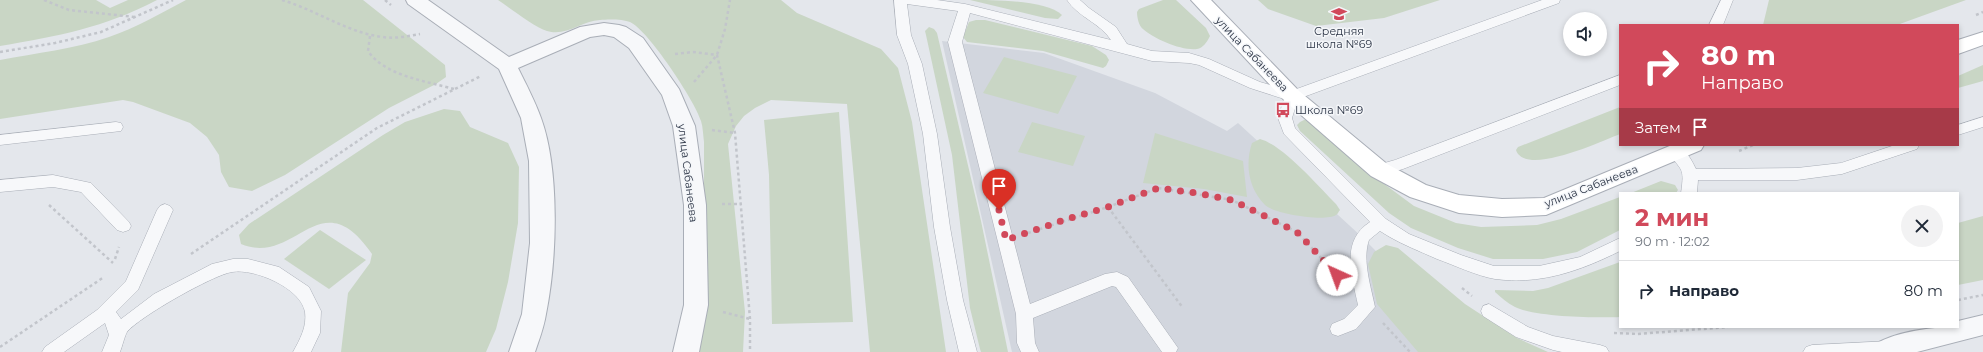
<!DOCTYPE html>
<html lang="ru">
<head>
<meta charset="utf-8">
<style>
  body { margin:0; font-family:Montserrat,sans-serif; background:#f2f2f3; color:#1f2937; height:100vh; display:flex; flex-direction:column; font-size:15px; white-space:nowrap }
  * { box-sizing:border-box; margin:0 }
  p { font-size:13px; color:#747a83 }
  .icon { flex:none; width:22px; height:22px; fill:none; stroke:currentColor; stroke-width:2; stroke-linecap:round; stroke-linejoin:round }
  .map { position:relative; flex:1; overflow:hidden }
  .drawer { position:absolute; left:1619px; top:192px; width:340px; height:136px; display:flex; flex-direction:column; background:#fff; border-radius:0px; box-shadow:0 2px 6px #0003 }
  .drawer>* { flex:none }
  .banner { position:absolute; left:1619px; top:24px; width:340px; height:122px; border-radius:0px; box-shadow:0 2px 6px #0003; background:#d1495b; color:#fff; overflow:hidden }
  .tools { position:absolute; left:1563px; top:12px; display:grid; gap:8px }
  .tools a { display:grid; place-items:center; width:44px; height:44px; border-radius:50%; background:#fff; box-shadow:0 2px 6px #0003; font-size:20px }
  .pin { position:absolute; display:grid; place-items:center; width:34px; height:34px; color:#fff; margin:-41px -17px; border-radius:50% 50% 50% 0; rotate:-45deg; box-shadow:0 0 4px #0007 }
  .pin .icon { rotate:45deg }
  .me { position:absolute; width:44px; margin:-22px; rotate:317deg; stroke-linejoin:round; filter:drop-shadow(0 0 3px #0008) }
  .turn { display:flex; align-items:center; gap:14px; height:84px; padding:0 16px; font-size:18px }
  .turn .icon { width:52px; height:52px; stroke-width:2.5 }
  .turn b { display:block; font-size:28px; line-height:34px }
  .then { display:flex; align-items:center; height:38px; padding:0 16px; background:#0003; gap:8px; font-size:15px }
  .round { display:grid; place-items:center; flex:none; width:42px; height:42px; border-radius:21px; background:#f2f2f3 }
  .head { display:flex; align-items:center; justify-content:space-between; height:68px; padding:0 16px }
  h1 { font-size:24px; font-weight:700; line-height:30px; color:#d1495b }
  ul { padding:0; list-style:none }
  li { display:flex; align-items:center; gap:12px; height:60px; padding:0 16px; border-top:1px solid #e0e1e3 }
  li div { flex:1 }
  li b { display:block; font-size:15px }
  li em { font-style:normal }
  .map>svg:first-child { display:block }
</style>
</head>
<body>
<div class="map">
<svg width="1983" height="352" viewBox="0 0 1983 352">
  <rect width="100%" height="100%" fill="#e4e7ec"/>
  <path fill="#d2d6de" d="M942,41L1044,53L1155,93L1227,131L1238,123L1362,237L1476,352H1012Z"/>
  <g fill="#c9d6c5">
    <path d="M0,0H96L110,8L128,0H157C104,28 58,36 0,46Z"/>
    <path d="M186,0H363L445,65L446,77L436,84L389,108L285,175L252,191L229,187L221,172L219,155L207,137L190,123L133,102L123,100L0,119V60C36,53 74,49 109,37C136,28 161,13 186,0Z"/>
    <path d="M498,0H781L797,13L881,49L898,68L912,122L946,352H870L847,104L771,100L755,108L744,116L736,126L728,144L745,312L743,352H694L704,302V142C703,135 703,127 701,121C695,101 648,30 630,22C623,19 608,19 600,20C581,21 566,37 547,31C534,27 510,8 498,0Z"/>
    <path d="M970,0C995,0 1047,0 1062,15L1058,19L1045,18Z"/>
    <path d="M1163,0H1176L1206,28L1210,36C1207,42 1203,48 1197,49C1182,51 1154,39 1143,29C1139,26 1137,18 1137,12L1139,9Z"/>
    <path d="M1258,0H1440L1384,18L1316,26L1268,9Z"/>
    <path d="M1769,0H1966L1897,25H1763Z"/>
    <path d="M976,20H985L1092,46L1106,55L1109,60L1106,66L1103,68L1043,51L967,42L963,37L969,22Z"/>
    <path d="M929,27L934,29L937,33L981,221L1008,352H981L980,349L970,308L952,155L926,35L925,31Z"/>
    <path d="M1004,57L1077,76L1058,114L983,93Z"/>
    <path d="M1983,65V81L1958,88V76Z"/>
    <path d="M1620,107V134C1602,141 1525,177 1516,150L1518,147Z"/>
    <path d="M444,109L460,111L470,127L508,143L519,167L518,223L508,282L496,329L486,352H341L348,293L370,263L372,254C320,178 296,267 241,244L239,235L249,224L383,135L405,122Z"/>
    <path d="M839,112L853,322L772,324L769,175L764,120Z"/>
    <path d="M1306,119L1372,175L1414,206L1456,223L1481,227L1537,225L1561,219L1620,197V230L1577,252L1543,259H1493L1458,248L1411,228L1389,213L1300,131L1297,125L1300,122Z"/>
    <path d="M1032,122L1085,136L1073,166L1018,152Z"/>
    <path d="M1155,133L1243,161L1247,197L1204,189L1143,183Z"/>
    <path d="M1260,139C1283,145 1319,187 1336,204L1340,210C1338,212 1338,214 1336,215C1325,222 1274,214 1265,205C1248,188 1245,164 1252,143Z"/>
    <path d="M1661,181L1675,185L1678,190L1676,193H1631Z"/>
    <path d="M1983,216V280L1958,285V223Z"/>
    <path d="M320,230L366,260L329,289L284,259Z"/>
    <path d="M1386,245L1398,248L1465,304L1517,338L1548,352H1418L1377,304L1368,264L1374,252Z"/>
    <path d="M1620,262V317C1596,318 1536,317 1515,307C1507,303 1501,297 1495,292V290L1533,291L1548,288Z"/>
  </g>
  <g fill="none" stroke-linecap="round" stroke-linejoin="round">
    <defs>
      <g id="lane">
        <path d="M894,0H937L965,4L1111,40C1100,23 1078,17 1067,0H1080L1089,8L1116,27L1127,44L1152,51L1189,53L1209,59L1260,82L1291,91L1542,0H1560L1559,3L1298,99L1292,118L1295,128L1386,219L1409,234L1461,255L1494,266H1539L1580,257L1620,238V251C1580,271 1540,285 1495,279C1477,276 1454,265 1437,259C1417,250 1398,243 1380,231L1369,240C1362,260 1371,287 1375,307L1356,329L1338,336L1332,334L1330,329L1332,324L1344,319L1358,305C1352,276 1340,241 1370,222L1284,134L1278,118L1284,99L1250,88L1199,65L1189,63L1152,61L970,13L962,42L1030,304L1105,274L1117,272L1128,277L1178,348L1176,352H1162L1116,287L1112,286L1033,318L1035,343L1039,352H1021L1017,343L1016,314L948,42L958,11L907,4L911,35L922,64L937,134L950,227L963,300L977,352H959L947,300L934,227L923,134L908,64L897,35Z"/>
        <path d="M1721,0H1733L1723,25H1709Z"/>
        <path d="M1620,75V85L1403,169L1379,176L1374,174L1372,170L1374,166L1395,160Z"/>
        <path d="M1983,117V127L1958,135V125Z"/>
        <path d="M116,122L121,123L123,127L121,131L0,145V135Z"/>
        <path d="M1895,145H1919L1917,149L1842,174L1797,180H1698L1697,193H1681C1685,165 1681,173 1669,152L1671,148C1684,144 1691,159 1696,169L1797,168L1841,163Z"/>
        <path d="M53,175L91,183L129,222L131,226L129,230L123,232L117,230L81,192L53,187L0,192V180Z"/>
        <path d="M165,204L170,206L173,210L138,290L116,312L121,319L154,294L212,264L233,259H248L279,267L309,287L321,311L320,333L311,352H293C300,339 307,327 305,312C301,288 254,268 232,272C213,275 139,317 127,332C125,335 122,347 120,352H102L109,335L105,323L64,352H42L45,347L97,310L126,281L157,210L160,206Z"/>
        <path d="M1489,304L1528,327L1553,336L1600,345L1606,347L1609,352H1562L1553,350L1516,337L1483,316L1481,311L1483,306Z"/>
        <path d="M1891,341L1897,343L1900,348L1898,352H1803L1806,347L1812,345Z"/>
      </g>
      <g id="street">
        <path d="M406,0H428L509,57L580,27L604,23L619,25L626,27L643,38L679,89L695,126L706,205L708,305L699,352H673L684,305V205L673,126L662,95L629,48L614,37L604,35L590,37L518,68C526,84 535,101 541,118C560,170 557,260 546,314C544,327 539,340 535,352H509L522,314L530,243L529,161L521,118L499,69L408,4Z"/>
        <path d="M1983,315V335L1917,352H1871L1875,344C1899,331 1931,327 1958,327V321Z"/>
      </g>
      <g id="secondary">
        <path d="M1191,0H1211L1299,91L1387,164L1426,185L1459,195L1502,199L1544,198L1672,145H1704L1701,150L1546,215L1502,217L1459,213L1410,197L1371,176L1285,101Z"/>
        <path d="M1983,32V45L1958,54V40Z"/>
      </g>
    </defs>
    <use href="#lane" stroke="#a9aeb7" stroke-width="1"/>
    <use href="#street" stroke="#a9aeb7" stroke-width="2"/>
    <use href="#secondary" stroke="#a9aeb7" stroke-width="2"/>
    <g stroke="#c2c5cb" stroke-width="2.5" stroke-dasharray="3 3" stroke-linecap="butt">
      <path d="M44,0L69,10L135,17"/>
      <path d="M282,0C316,10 348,33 383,37C396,39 408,36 420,34"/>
      <path d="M385,0L391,5"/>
      <path d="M1976,15L1983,12"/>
      <path d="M370,36L368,51C385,76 426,81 454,89"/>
      <path d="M0,52L55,43L101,32L173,0"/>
      <path d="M675,54L693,52L717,55L735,133L750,319V352"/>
      <path d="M694,82L717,55L725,29L730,0"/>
      <path d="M712,130L735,133"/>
      <path d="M1739,151L1753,145"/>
      <path d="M722,204H741"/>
      <path d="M49,205L113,263"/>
      <path d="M1108,207L1183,308"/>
      <path d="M1028,233L1108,207L1158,188L1232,200L1297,232L1334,272"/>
      <path d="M191,254L377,128L481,76"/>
      <path d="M115,259L119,247"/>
      <path d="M1462,288L1472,296"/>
      <path d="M1958,300L1983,295"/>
      <path d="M723,312L750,319"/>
      <path d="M1383,323L1410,352"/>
      <path d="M1614,333L1638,334L1728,327"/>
      <path d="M0,347L104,277"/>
    </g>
    <use href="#lane" fill="#f7f8fa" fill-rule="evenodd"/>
    <use href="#street" fill="#f7f8fa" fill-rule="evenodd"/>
    <use href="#secondary" fill="#fff" fill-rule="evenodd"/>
  </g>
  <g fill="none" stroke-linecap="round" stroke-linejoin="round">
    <path stroke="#d1495b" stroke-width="7" stroke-dasharray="0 12.6" d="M999,210L1006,240L1067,219L1108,207L1158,188L1196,193L1232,200L1297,232L1337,275"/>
  </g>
  <defs>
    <symbol id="school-bare" viewBox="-9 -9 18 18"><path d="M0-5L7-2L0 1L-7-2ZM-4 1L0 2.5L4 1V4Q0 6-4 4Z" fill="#d1495b" stroke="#f4f6f9" stroke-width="2.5" paint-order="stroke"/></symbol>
    <symbol id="bus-bare" viewBox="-9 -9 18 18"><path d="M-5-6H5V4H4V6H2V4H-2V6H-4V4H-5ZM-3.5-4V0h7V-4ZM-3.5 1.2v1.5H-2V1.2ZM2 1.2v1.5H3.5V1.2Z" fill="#d1495b" stroke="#f4f6f9" stroke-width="2.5" paint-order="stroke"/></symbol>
  </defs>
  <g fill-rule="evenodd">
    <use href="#school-bare" x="1328" y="3" width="22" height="22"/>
    <use href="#bus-bare" x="1272" y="99" width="22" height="22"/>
  </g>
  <g text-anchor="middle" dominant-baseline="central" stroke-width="3" stroke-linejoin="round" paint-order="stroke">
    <g font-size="11" fill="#2b3445" stroke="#f4f6f9">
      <text x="1339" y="31">Средняя<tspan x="1339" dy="13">школа №69</tspan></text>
      <text x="1295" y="110" text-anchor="start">Школа №69</text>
    </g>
    <g font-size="11" fill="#2b3445" stroke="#f4f6f9">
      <text transform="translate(1252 54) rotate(46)">улица Сабанеева</text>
      <text transform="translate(688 173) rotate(83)">улица Сабанеева</text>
      <text transform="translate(1591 186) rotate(-21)">улица Сабанеева</text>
    </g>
  </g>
</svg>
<div class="tools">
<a><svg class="icon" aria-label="sound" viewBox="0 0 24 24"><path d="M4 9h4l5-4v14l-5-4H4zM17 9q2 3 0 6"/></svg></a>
</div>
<div class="pin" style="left:999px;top:210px;background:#d93025"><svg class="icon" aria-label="arrive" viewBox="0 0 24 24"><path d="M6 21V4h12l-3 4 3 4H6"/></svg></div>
<svg class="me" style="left:1337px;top:275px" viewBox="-20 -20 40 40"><circle r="19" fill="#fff"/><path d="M0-13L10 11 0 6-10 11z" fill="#d1495b"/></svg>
<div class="banner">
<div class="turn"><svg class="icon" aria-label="right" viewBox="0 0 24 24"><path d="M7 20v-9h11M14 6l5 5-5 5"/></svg><div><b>80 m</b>Направо</div></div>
<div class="then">Затем<svg class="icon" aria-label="arrive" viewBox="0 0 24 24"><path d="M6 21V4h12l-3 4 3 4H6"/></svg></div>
</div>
<section class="drawer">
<div class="head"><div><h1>2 мин</h1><p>90 m · 12:02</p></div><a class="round"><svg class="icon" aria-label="close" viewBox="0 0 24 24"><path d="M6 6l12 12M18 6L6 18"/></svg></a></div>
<ul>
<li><svg class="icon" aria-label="right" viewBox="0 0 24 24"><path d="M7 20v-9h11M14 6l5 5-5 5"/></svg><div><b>Направо</b></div><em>80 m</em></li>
</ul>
</section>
</div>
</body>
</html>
